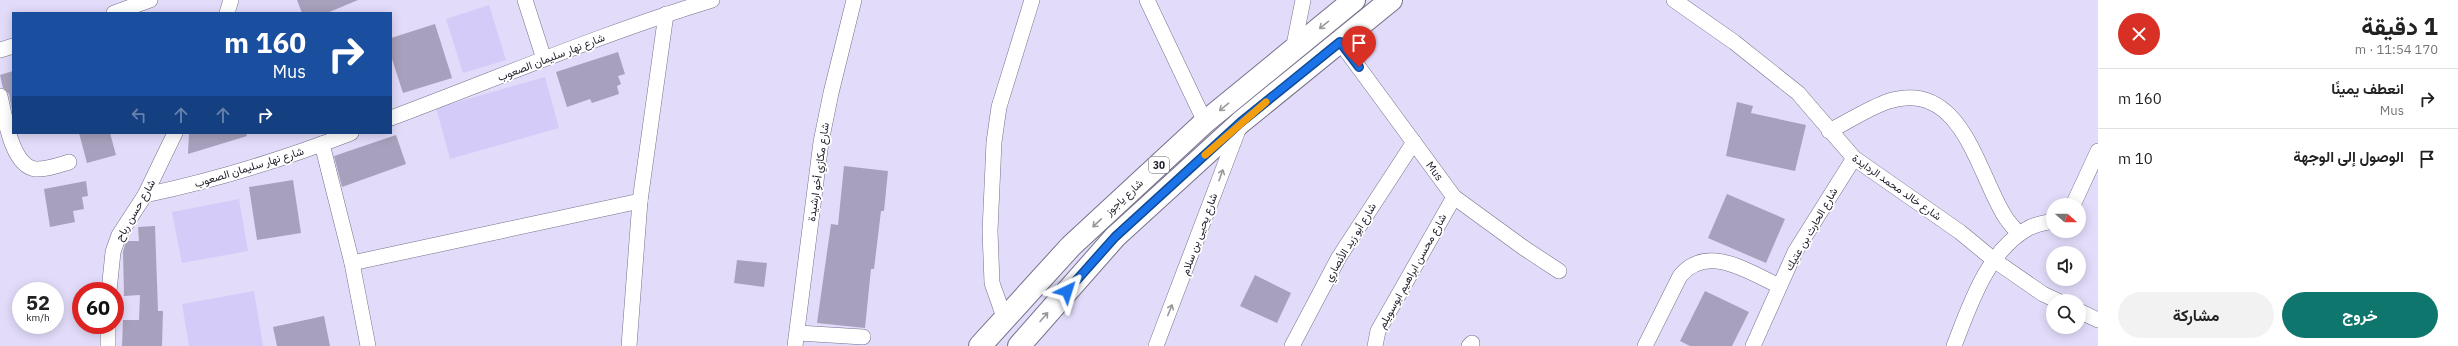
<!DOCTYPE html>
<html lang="ar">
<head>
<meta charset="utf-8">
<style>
  body { margin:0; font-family:"IBM Plex Sans",Vazirmatn,sans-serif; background:#f2f2f2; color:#222; direction:rtl; height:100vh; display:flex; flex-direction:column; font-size:15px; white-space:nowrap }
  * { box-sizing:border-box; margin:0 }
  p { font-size:13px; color:#767676 }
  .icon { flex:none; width:22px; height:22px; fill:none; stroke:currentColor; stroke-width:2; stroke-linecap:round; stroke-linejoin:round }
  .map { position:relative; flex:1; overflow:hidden; direction:ltr }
  .side { display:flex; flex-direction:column; background:#fff; width:360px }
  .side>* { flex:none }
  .banner { position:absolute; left:12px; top:12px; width:380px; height:122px; border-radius:0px; box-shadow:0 2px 10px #0003; direction:rtl; background:#1a4fa0; color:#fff; overflow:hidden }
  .needle { width:26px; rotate:111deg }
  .controls { position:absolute; left:2046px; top:198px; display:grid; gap:8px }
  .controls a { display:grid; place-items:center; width:40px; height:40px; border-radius:50%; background:#fff; box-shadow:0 2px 10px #0003; font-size:20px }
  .speed { position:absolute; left:12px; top:282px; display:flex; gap:8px; font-size:20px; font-weight:700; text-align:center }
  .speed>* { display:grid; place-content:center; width:52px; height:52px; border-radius:50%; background:#fff; box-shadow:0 2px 10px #0003; line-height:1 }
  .speed small { font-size:10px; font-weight:400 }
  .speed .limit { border:6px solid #d22; background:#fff; color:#111 }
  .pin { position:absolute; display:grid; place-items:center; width:34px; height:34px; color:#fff; margin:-41px -17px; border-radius:50% 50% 50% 0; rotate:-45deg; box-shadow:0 0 4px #0007 }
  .pin .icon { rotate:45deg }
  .me { position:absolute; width:44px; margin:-22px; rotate:41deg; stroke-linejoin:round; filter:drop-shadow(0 0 3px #0008) }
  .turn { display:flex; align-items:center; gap:14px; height:84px; padding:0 20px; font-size:18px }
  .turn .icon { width:52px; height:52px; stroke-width:2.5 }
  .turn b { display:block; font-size:28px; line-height:34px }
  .lanes { display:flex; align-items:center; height:38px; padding:0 20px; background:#0003; justify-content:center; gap:20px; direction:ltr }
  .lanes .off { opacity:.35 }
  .round { display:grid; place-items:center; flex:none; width:42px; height:42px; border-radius:21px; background:#f2f2f2 }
  .head { display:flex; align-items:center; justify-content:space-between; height:68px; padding:0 20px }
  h1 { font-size:24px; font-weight:700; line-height:30px }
  .primary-button { display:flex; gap:8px; margin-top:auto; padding:8px 20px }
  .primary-button a { flex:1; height:46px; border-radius:24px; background:#0f766e; color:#fff; font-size:16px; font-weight:700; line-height:46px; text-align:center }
  .primary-button a+a { background:#f2f2f2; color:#222 }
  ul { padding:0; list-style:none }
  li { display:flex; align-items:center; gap:12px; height:60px; padding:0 20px; border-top:1px solid #e0e0e0 }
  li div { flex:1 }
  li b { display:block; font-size:15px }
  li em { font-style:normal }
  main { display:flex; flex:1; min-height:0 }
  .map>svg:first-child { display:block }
</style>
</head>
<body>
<main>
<section class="side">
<div class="head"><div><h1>1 دقيقة</h1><p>170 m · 11:54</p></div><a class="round" style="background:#d93025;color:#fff"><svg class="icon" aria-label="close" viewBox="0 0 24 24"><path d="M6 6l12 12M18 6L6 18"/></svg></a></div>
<ul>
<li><svg class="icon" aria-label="right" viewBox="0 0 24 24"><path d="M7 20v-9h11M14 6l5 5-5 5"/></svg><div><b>انعطف يمينًا</b><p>Mus</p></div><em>160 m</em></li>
<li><svg class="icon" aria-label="arrive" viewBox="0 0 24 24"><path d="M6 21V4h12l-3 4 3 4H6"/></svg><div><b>الوصول إلى الوجهة</b></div><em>10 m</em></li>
</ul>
<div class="primary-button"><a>خروج</a><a>مشاركة</a></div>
</section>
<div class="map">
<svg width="2098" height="346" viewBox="0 0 2098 346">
  <rect width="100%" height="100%" fill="#e2dcfa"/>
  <g fill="#d5cbf9">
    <path d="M489,5L506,60L463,73L446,19Z"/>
    <path d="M545,77L559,128L450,159L436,108Z"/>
    <path d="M239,199L248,251L182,263L172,212Z"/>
    <path d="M254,291L263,346H189L182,304Z"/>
  </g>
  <g fill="#a7a1bd">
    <path d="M297,0H358L327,13H302Z"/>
    <path d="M435,24L452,78L403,93L391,56V38Z"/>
    <path d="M618,52L625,74L618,76L621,84L617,86L619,94L592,103L590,99L567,107L556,72Z"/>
    <path d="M13,71V110H12L9,94L3,88L0,75Z"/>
    <path d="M1737,102L1753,106L1751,113L1806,125L1795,171L1726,156Z"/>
    <path d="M79,133H110L116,155L87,163Z"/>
    <path d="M189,133H246L247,136L188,154Z"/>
    <path d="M396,135L406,164L342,187L334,156Z"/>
    <path d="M844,166L888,171L884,211H881L874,269H871L865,328L817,323L831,224L838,225Z"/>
    <path d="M293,180L301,233L257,240L249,187Z"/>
    <path d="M86,181L88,196L82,197L84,209L73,211L75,222L50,227L44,189Z"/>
    <path d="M1727,194L1785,219L1766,263L1708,238Z"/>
    <path d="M155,226L158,311H163L162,346H122L123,320H139L140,295L124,296L123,252L126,241H139L138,227Z"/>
    <path d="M737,260L767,263L764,287L734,283Z"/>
    <path d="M1255,275L1291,293L1277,323L1240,306Z"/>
    <path d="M1705,291L1749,312L1732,346H1690L1680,341Z"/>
    <path d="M324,316L330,346H277L273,327Z"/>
  </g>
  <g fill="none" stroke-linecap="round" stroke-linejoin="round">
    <defs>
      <g id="street">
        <path d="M525,0L544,59"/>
        <path d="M1147,0L1205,122"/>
        <path d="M1674,0L1734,42L1798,93L1854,158L1960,232L1994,260L2043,294L2058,301"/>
        <path d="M114,13L150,0"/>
        <path d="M227,13L231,0"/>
        <path id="s1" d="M1340,42L1454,197L1524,248L1559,271"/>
        <path d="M0,50L13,46"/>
        <path d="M1293,50L1303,0"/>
        <path d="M0,96C5,116 11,165 35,169C46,170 59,165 69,162"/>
        <path d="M391,118C498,78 603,33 712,0"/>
        <path d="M1829,131C1848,122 1868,108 1889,101C1961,79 1977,171 2004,215C2008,222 2014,228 2019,234"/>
        <path d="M322,144L352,263L368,346"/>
        <path d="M145,195C216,180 284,159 351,133"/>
        <path d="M2073,205L2098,151"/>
        <path d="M352,263L640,201"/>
        <path d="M109,291L113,252L119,235L145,195L175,133"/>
        <path d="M2079,311L2098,320"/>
        <path d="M1004,317L992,283L990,231L994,142L999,107L1032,0"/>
        <path d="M108,325V346"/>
        <path d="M798,333L863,337"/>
        <path d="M629,346L640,201L666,14"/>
        <path d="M795,346L821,142L831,93L854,0"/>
        <path d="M1156,346L1240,125"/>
        <path d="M1292,346L1339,257L1414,142"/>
        <path d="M1375,346L1378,331L1454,197"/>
        <path d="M1469,346L1472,343"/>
        <path d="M1645,346L1680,276C1707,243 1749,272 1779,286"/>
        <path d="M1753,346L1795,252L1854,158"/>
        <path d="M1954,346C1970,305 1987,252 2027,229C2035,224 2044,223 2053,221"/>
      </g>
      <g id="primary">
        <path d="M980,346L1071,246L1205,122L1354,0"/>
        <path d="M1019,346L1115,237L1241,122L1391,0"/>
      </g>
    </defs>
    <use href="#street" stroke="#76708a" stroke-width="16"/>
    <use href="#primary" stroke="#76708a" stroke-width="24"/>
    <use href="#street" stroke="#fff" stroke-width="15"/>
    <use href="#primary" stroke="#fff" stroke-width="22"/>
  </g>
  <defs><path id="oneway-shaft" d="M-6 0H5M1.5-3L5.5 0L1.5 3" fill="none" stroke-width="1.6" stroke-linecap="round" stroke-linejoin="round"/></defs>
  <g stroke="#9a999e">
    <use href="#oneway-shaft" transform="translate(1324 25) rotate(141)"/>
    <use href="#oneway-shaft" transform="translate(1224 107) rotate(141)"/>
    <use href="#oneway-shaft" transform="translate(1221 175) rotate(-70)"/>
    <use href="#oneway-shaft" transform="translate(1097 223) rotate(137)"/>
    <use href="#oneway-shaft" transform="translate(1170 310) rotate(-68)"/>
    <use href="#oneway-shaft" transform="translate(1044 317) rotate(-49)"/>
  </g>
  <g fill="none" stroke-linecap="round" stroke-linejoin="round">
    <defs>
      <path id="route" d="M1067,291L1115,237L1241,122L1340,42L1359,67"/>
    </defs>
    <use href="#route" stroke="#114b97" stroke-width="10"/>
    <use href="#route" stroke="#1a73e8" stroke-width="7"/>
    <path stroke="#f59e0b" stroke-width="7" d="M1205,155L1266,102"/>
  </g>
  <g text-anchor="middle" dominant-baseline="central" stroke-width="3.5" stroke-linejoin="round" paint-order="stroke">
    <rect fill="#fff" stroke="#626168" stroke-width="1" x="1149" y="157" width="20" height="16" rx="3"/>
    <g font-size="10" font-weight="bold" fill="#1f1d28">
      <text x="1159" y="165">30</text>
    </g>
    <g font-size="11" fill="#1f1d28" stroke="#fff">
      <text transform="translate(551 57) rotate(-21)">شارع نهار سليمان الصعوب</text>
      <text transform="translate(249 167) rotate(-17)">شارع نهار سليمان الصعوب</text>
      <text stroke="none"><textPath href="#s1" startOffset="160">Mus</textPath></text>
      <text transform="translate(818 172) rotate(-82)">شارع مكازي أخو ارشيدة</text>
      <text transform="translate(1897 187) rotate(35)">شارع خالد محمد الردايدة</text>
      <text transform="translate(1124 197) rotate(-43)">شارع ياجوز</text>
      <text transform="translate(135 210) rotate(-60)">شارع حسن رباح</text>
      <text transform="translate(1811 229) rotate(-60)">شارع الحارث بن عتيك</text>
      <text transform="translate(1199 234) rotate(-70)">شارع يحيى بن سلام</text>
      <text transform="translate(1350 242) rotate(-59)">شارع أبو زيد الأنصاري</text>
      <text transform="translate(1412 271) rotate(-61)">شارع محسن ابراهيم ابوسويلم</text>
    </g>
  </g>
</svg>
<div class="controls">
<a><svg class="needle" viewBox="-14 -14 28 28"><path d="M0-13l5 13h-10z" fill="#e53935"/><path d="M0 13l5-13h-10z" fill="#767676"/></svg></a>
<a><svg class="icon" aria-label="sound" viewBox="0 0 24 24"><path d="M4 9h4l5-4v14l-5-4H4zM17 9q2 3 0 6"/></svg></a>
<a><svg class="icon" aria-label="search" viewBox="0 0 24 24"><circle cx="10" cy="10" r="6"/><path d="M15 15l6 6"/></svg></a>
</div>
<div class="speed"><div>52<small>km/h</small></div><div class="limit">60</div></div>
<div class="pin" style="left:1359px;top:67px;background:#d93025"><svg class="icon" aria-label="arrive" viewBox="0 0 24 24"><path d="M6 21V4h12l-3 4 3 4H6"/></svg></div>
<svg class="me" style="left:1067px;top:291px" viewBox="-20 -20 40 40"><path d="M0-17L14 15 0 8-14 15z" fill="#1a73e8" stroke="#fff" stroke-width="4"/></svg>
<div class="banner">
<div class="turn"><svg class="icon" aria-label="right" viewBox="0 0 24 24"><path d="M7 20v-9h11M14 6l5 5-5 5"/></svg><div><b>160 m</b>Mus</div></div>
<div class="lanes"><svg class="icon off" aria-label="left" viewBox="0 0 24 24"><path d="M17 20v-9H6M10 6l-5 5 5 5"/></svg><svg class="icon off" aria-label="ahead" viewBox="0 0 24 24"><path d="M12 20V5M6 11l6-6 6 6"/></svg><svg class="icon off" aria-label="ahead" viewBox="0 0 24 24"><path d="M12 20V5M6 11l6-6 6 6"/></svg><svg class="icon" aria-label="right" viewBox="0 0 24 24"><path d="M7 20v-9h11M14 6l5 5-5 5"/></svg></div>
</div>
</div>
</main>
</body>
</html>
